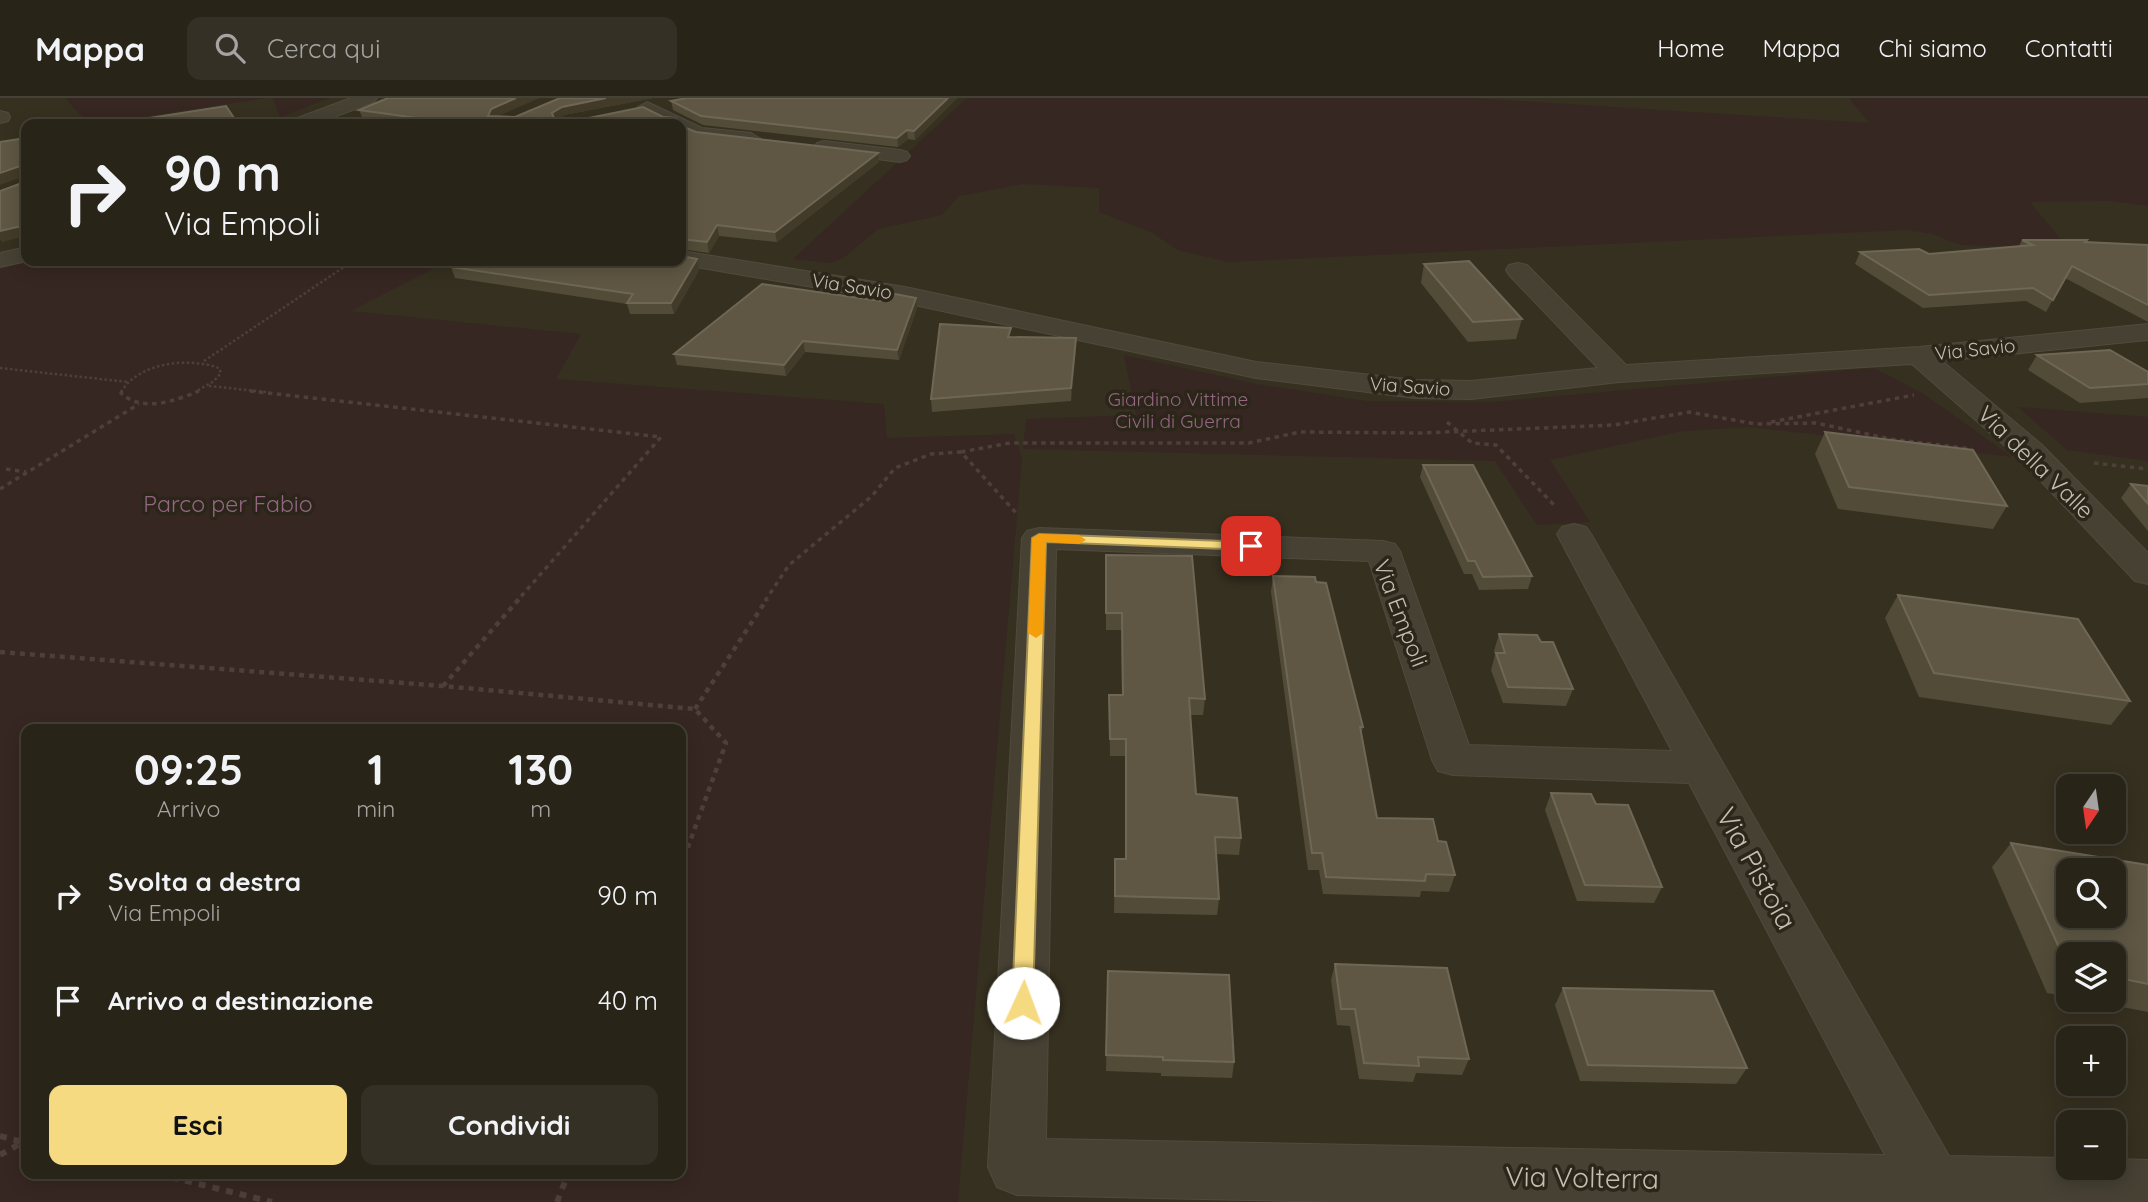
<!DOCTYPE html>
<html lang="it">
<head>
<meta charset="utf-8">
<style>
  body { margin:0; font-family:Quicksand,sans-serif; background:#343025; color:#f1f3f6; height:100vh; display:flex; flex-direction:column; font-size:26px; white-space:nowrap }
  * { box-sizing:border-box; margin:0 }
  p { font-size:23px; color:#a5a4a2 }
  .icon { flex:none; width:38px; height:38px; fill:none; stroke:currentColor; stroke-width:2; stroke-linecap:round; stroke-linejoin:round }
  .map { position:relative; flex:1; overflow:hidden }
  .drawer { position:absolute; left:21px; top:626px; width:665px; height:455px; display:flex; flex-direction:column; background:#282418; border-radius:14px; box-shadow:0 4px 18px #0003,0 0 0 2px #444137 }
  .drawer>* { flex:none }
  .top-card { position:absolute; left:21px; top:21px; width:665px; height:147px; border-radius:14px; box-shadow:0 4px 18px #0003,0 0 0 2px #444137; background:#282418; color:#f1f3f6; overflow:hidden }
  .needle { width:46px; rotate:193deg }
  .tools { position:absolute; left:2056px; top:676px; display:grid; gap:14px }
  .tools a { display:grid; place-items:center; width:70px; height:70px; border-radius:14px; background:#282418; box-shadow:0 4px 18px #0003,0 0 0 2px #444137; font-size:35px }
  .pin { position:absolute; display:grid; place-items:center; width:60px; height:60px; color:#fff; margin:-30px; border-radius:14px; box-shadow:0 4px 10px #0006 }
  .me { position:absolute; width:77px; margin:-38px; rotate:2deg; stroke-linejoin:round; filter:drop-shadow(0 0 5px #0008) }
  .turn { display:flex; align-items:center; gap:24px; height:147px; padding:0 28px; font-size:32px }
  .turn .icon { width:91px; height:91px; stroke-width:2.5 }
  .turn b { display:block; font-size:49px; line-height:60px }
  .eta { display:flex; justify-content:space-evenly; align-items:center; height:119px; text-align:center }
  .eta b { font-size:42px; font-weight:800; line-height:49px }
  .button { display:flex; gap:14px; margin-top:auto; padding:14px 28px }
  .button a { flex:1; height:80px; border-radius:14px; background:#f5da81; color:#111; font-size:28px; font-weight:800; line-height:80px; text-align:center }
  .button a+a { background:#343025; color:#f1f3f6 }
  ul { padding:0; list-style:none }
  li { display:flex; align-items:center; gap:21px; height:105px; padding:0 28px }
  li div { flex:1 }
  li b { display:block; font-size:26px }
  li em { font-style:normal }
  header { display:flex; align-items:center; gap:42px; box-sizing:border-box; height:98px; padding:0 35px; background:#282418; border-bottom:2px solid #444137 }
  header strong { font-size:33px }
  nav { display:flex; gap:38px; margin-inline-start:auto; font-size:24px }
  .search { width:490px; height:63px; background:#343025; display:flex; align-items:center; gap:18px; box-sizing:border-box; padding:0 24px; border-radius:14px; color:#a5a4a2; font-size:26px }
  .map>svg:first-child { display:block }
</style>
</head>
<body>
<header>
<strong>Mappa</strong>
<div class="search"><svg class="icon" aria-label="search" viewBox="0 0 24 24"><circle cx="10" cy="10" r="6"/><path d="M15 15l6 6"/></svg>Cerca qui</div>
<nav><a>Home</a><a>Mappa</a><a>Chi siamo</a><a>Contatti</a></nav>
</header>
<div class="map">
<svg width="2148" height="1104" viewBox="0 0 2148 1104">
  <rect width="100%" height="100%" fill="#363020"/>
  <g fill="#372722" fill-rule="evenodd">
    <path d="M65,0H267L94,26H89Z"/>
    <path d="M273,0H330L280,19Z"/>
    <path d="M967,0H1472L1869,25L1849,0H2148V108L2113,103L2030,104L2069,151L1961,147L1932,136L1906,132L1228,164L1177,152L1153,135L1099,114V90L1023,86L959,98L942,117L878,131L845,159L831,165L793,161Z"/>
    <path d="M27,163H448L351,213L581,236L556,281L884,306L887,340L1014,336L1022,360L958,1104H0V169ZM26,632H681V1076H26Z"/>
    <path d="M1124,257L1257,286L1367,303L1491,304L1874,270L1922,295L2012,359L1750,329L1683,333L1550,362L1590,424L1537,427L1495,363L1023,351L1026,321L1136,317Z"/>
    <path d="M2018,309L2148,319V363L2067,352Z"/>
  </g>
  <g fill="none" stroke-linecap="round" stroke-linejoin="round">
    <defs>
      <g id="minor">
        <path d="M351,0H377L374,4L315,26H290L292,22Z"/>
        <path d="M647,4L702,30L751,35L761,41C751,53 694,41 681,34V26H666L641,13L638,9Z"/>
        <path d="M0,13L8,15L10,19L8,23L0,25Z"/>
        <path d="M824,43L900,52L907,54L910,58L907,62L900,64L817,53L814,49L817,45Z"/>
        <path d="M26,149L27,163L0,169V155Z"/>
        <path d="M681,153L905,189L1256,264L1415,282L1471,283L1598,270L1509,177L1506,172L1509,167L1518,165L1527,167L1626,267L1919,249L2148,226V242L1942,263L2042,347L2148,455V486L2135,483L2020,361L1912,266L1619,284L1471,301L1415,300L1256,280L905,205L673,165L671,163H681Z"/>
        <path d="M1574,426L1586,429L1591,436L1949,1058L2068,1060V1069H2114V1061L2148,1062V1104H1340L1017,1097L997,1089L988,1069L1022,440L1027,433L1039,430L1383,443L1395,446L1400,453L1469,647L1672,653L1557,436L1562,429ZM1056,451L1369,463L1432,662L1438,673L1453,677L1689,685L1885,1057L1046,1041Z"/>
      </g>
    </defs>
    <use href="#minor" stroke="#504b3d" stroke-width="2"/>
    <g stroke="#4f3f3a" stroke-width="2.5" stroke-dasharray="2.5 2.5" stroke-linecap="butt">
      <path d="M204,263L353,163"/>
      <path d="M0,270L128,284"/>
      <path d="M209,288L266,294"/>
      <path d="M121,294C139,264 189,259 219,270L221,275L214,283L195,294"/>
    </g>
    <g stroke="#4f3f3a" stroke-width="3.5" stroke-dasharray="4.5 4.5" stroke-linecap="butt">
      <path d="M122,293L121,295C142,315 175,303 199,293"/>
      <path d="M250,293L661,339L517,503"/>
      <path d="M1447,324L1472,345L1496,347L1555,408"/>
      <path d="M1771,324L1914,297"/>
      <path d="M961,354L1010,345H1249L1300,334L1421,335L1614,327L1689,314L1756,326L1816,325L1890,341L1972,351"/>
      <path d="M2094,365L2148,371"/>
      <path d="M6,371L26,374"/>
      <path d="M0,391L139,306"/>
      <path d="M765,503L789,467L872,398L895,370L931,356L961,354L1017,416"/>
    </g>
    <g stroke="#4f3f3a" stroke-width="4.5" stroke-dasharray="5 5" stroke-linecap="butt">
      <path d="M0,554L443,588L695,611L726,645L681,768"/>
      <path d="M443,588L519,501"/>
      <path d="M695,611L767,501"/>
    </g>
    <g stroke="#4f3f3a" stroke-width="6" stroke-dasharray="7 7" stroke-linecap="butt">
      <path d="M0,1038L26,1045"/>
      <path d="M0,1057L23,1044"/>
      <path d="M158,1076L272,1104"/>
      <path d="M557,1104L568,1076"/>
    </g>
    <use href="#minor" fill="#464133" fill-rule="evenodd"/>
  </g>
  <g fill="#524b38">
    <path d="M388,0H539L497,18L515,19L560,0H653L564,17L561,20L678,26H401L363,21L359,12Z"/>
    <path d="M957,0L915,42L908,41L898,49L703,27L673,12L671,3Z"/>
    <path d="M681,28L696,34L879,64L777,144L719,138L709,155L681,151Z"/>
    <path d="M2022,142L2148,147V224L2065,180L2046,214L2026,203L1923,210L1855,166L1860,154L1929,156L2019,148Z"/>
    <path d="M697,161L699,172L674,216H630L627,206L455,180L451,169L455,167V165Z"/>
    <path d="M1424,166L1522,221L1516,241L1468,244L1421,185Z"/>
    <path d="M917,210L899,262L805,254L786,278L677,267L674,256Z"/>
    <path d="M1011,239L1076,240L1071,303L932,314L931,301Z"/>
    <path d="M2037,257L2148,274V300L2080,305L2028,272Z"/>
    <path d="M1825,334L2007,408L1993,431L1838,411L1815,356Z"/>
    <path d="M1423,367L1532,478L1528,491L1479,492L1472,476H1464L1420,379Z"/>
    <path d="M2131,386L2148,388V433L2121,400Z"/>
    <path d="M1106,473L1205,601L1203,617H1190L1196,696L1241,740L1239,757L1216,756L1219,801L1217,817L1114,815L1115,761H1125V658H1110L1109,597H1122L1121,532H1106Z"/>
    <path d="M1273,478L1316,484L1363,629L1361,637L1377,720L1438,743L1455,777L1449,794L1421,793L1420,799L1323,796L1319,772H1308L1271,494Z"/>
    <path d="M1898,497L2130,603L2111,627L1919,599L1885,520Z"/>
    <path d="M1499,536L1541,544L1573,591L1566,608L1503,605L1491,572L1495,557L1494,553Z"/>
    <path d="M1551,695L1596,706L1662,789L1654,805L1577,803L1545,712Z"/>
    <path d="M2011,745L2148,767V914L2081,901H2114V856H2068V899L2047,895L1992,769Z"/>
    <path d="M1335,866L1469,961L1462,977L1416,975L1413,984L1359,981L1350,928L1337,927L1331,882Z"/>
    <path d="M1108,873L1234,964L1232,980L1161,978V975L1106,973Z"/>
    <path d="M1563,890L1747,970L1736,986L1580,983L1555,907Z"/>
  </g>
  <g fill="#423b29">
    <path d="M516,0H539L494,20L488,18L491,11Z"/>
    <path d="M606,0H653L564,17L555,24L552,15L562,9Z"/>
    <path d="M948,0H957L915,42L914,33Z"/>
    <path d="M907,32L908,41L898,49L897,40Z"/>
    <path d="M878,55L879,64L777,144L775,134Z"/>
    <path d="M20,68L25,78L0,87V75Z"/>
    <path d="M26,127V138L2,144L0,141V133Z"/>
    <path d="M717,127L719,138L709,155L707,144Z"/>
    <path d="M697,161L699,172L674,216L671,205Z"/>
    <path d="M916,200L917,210L899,262L897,252Z"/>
    <path d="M1076,240V252L1071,303V290Z"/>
    <path d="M803,243L805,254L786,278L784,267Z"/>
  </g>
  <g fill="#5f5744" stroke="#6e6755" stroke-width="2" fill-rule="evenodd">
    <path d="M388,0H516L491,11L488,18L515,19L560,0H606L562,9L552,15L554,20H589L643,9L663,19L676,20L678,26H461L359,12Z"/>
    <path d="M687,0H948L914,33L907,32L897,40L701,18L671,3Z"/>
    <path d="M226,8L238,26H111Z"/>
    <path d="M681,28L696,34L878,55L775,134L717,127L707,144L681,141Z"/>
    <path d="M26,40V127L0,133V93L22,85L23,70L20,68L0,75V44Z"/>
    <path d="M2022,142H2087L2085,144L2148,147V207L2072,168L2053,202L2033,190L1929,197L1860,154L1919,151L1929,156L2033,147Z"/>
    <path d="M681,158L697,161L671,205H627L633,196L451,169L459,165H455L458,163H681Z"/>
    <path d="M1469,163L1522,221L1473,224L1424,166Z"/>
    <path d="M762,186L880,203L890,195L916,200L897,252L803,243L784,267L674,256Z"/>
    <path d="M940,226L1011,230L1008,239L1076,240L1071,290L931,301Z"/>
    <path d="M2110,252L2148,274V286L2090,290L2037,257Z"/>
    <path d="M1825,334L1973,352L2007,408L1849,389Z"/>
    <path d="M1423,367H1473L1532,478L1483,479L1475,463H1468Z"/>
    <path d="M2131,386L2148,388V406Z"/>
    <path d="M1106,457L1192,458L1205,601L1189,600L1196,696L1237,700L1241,740L1215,739L1219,801L1115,798V761H1126V641H1110L1109,597H1123L1122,515H1106Z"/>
    <path d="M1273,478L1315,479L1316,484L1326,485L1363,629H1360L1377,720L1433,721L1438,743L1446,744L1455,777L1426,776L1425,783L1326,779L1322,755H1312Z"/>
    <path d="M1898,497L2078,521L2130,603L1934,575Z"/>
    <path d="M1499,536L1537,537L1541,544H1553L1573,591L1508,589L1496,555H1505Z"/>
    <path d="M1551,695L1591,696L1596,706L1628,707L1662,789L1585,787Z"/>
    <path d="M2011,745L2148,767V886L2114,879V856H2068V869ZM2068,772H2114V817H2068Z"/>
    <path d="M1335,866L1447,870L1469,961L1418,959L1419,968L1364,965L1355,911H1341Z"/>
    <path d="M1108,873L1229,877L1234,964L1163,962V959L1106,957Z"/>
    <path d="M1563,890L1713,893L1747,970L1588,967Z"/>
  </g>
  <path fill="#f5da81" stroke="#9f8e54" stroke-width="2" d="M1039,436L1251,444L1258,448L1251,452L1046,444L1033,905L1030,912L1023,914L1015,912L1012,905L1032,440Z"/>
  <path fill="#f59e0b" d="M1039,436L1079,437L1086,442L1079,446L1046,444L1043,535L1036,540L1028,535L1032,440Z"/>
  <g text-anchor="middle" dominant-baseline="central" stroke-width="7" stroke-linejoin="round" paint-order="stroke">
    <g font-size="19" fill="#c3bead" stroke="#2b2619">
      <text transform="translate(852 188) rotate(9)">Via Savio</text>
      <text transform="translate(1975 251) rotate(-6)">Via Savio</text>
      <text transform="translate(1410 288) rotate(4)">Via Savio</text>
    </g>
    <g font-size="19" fill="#936682" stroke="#2b2619">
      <text x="1178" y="301">Giardino Vittime<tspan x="1178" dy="22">Civili di Guerra</tspan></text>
    </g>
    <g font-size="23" fill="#c3bead" stroke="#2b2619">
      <text transform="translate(2036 364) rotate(44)">Via della Valle</text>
      <text transform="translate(1401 515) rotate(69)">Via Empoli</text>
    </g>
    <g font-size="23" fill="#936682" stroke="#2b2619">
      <text x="228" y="405">Parco per Fabio</text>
    </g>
    <g font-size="28" fill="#c3bead" stroke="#2b2619">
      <text transform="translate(1757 770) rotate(61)">Via Pistoia</text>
      <text transform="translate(1582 1079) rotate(1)">Via Volterra</text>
    </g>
  </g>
</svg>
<div class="tools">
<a><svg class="needle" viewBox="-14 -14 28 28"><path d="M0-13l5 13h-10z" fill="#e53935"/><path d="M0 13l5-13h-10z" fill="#a5a4a2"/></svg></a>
<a><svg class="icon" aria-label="search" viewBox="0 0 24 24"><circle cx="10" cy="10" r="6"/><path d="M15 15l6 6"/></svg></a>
<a><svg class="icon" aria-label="layers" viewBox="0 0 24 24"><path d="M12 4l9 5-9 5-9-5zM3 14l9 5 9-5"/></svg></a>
<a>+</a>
<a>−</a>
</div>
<div class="pin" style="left:1251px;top:448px;background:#d93025"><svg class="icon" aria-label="arrive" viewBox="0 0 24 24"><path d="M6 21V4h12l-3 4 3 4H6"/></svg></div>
<svg class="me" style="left:1023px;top:905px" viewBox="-20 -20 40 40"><circle r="19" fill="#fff"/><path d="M0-13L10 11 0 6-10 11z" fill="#f5da81"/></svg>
<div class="top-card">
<div class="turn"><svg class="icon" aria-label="right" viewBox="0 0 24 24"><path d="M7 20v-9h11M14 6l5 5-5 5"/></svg><div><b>90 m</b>Via Empoli</div></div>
</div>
<section class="drawer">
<div class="eta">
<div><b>09:25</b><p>Arrivo</p></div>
<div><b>1</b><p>min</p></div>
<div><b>130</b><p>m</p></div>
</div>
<ul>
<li><svg class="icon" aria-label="right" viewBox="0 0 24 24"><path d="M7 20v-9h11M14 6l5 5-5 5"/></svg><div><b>Svolta a destra</b><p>Via Empoli</p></div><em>90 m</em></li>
<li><svg class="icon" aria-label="arrive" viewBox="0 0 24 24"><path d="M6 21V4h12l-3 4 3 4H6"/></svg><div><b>Arrivo a destinazione</b></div><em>40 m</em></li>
</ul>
<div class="button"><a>Esci</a><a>Condividi</a></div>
</section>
</div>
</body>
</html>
